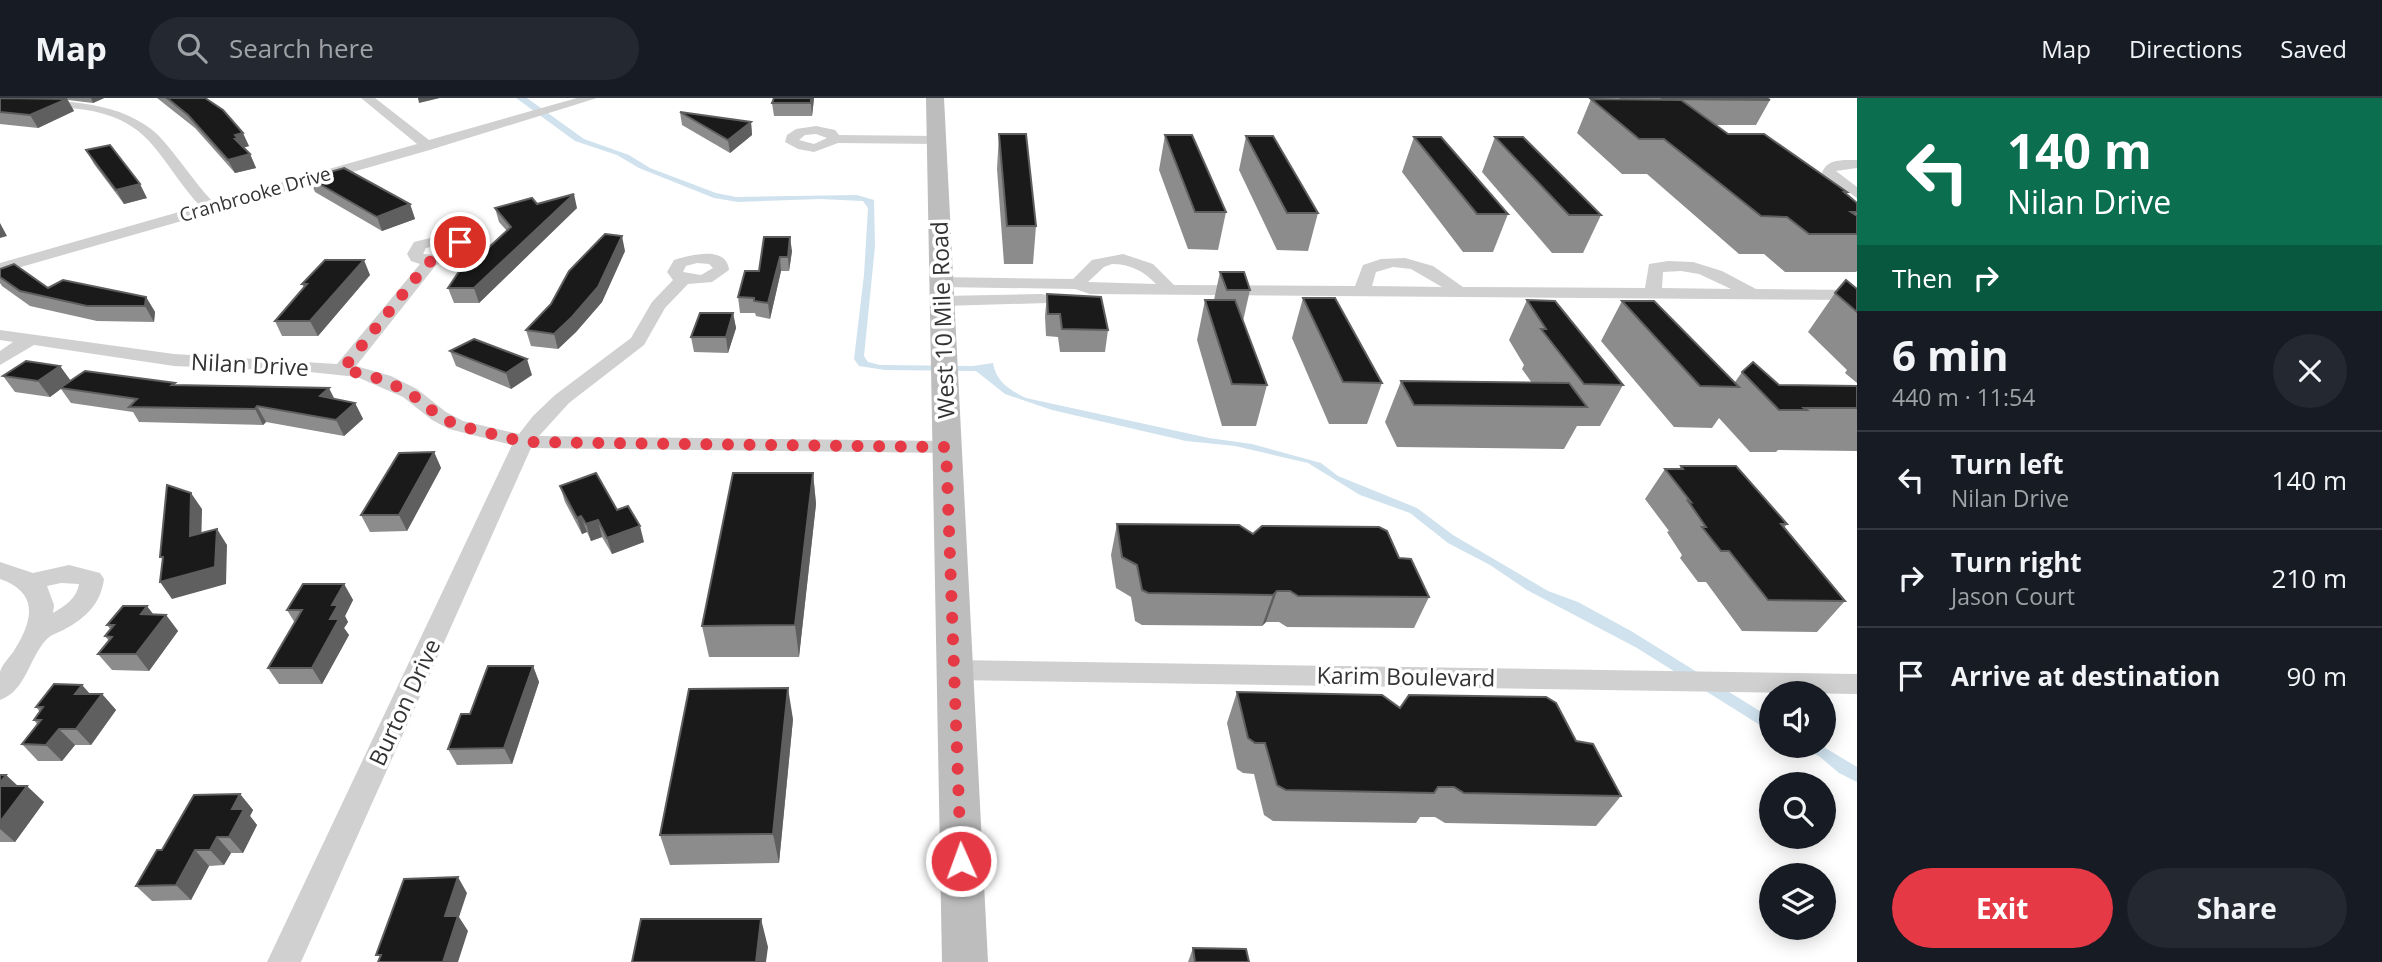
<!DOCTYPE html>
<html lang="en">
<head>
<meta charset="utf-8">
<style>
  body { margin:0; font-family:"Open Sans",sans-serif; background:#242831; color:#f1f3f6; height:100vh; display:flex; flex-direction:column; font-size:26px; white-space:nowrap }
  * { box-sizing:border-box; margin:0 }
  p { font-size:23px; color:#9ea1a6 }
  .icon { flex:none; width:38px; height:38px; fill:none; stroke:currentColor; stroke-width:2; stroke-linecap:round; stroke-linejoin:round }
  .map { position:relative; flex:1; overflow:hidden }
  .side { display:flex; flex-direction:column; background:#171b24; width:525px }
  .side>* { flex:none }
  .guide { background:#0b6e4f; color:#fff; overflow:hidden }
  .buttons { position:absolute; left:1759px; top:583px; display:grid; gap:14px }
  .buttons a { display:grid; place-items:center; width:77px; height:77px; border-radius:50%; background:#171b24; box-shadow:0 4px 18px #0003; font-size:35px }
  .pin { position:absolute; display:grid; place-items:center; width:60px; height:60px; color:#fff; margin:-30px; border:4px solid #fff; border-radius:50%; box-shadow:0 2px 7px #0007 }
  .me { position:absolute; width:77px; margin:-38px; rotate:358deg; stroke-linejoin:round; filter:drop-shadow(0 0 5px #0008) }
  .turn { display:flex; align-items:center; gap:24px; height:147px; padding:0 35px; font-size:32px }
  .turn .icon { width:91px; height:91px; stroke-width:2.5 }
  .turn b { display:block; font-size:49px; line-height:60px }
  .then { display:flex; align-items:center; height:66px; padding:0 35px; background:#0003; gap:14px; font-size:26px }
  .round { display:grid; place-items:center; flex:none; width:74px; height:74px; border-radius:37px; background:#242831 }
  .headline { display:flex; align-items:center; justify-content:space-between; height:119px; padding:0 35px }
  h1 { font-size:42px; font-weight:700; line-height:52px }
  .cta { display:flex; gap:14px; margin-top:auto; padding:14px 35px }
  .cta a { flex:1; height:80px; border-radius:42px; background:#e63946; color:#fff; font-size:28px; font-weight:700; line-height:80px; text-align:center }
  .cta a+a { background:#242831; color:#f1f3f6 }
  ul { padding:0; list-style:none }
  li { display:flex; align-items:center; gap:21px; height:98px; padding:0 35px; border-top:2px solid #363941 }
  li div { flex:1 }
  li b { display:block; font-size:26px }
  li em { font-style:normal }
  header { display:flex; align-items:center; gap:42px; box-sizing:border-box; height:98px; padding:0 35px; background:#171b24; border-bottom:2px solid #363941 }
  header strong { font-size:33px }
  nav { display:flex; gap:38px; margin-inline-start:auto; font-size:24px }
  .search { width:490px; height:63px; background:#242831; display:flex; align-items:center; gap:18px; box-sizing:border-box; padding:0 24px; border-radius:38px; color:#9ea1a6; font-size:26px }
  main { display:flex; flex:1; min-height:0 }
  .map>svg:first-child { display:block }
</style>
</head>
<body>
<header>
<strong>Map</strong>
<div class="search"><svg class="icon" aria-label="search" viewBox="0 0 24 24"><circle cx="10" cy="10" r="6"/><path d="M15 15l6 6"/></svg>Search here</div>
<nav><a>Map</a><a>Directions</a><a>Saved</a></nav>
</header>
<main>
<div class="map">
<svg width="1857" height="864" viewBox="0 0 1857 864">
  <rect width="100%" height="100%" fill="#fff"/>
  <g fill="#cfe2ee">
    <path d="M516,0H527L584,41L629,57L650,70L716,95L736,99L857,97L874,102L875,148L864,258L868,264L880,267L973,268L993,265C996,284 1010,292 1026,300L1209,340L1252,346L1321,365L1338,378L1417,410L1453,437L1548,493L1578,504L1631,533L1771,620V634L1637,550L1527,492L1490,467L1448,445L1410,415L1360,397L1308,365L1235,348L1186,343L1052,312L1005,296L976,273L885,272L859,268L854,261L864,177L868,110L863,103L820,101L738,104L714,100L639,70L617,57L575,43Z"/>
    <path d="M1790,648H1822L1857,669V684L1839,675L1819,658Z"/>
  </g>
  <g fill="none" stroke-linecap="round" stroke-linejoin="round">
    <g fill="#d0d0d0" fill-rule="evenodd">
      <path d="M361,0H375L429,42L577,0H597L433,51L0,175V165L200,108C181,88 168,64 149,43C112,3 51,9 0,10V2C53,2 119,0 158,37C178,58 193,83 213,104L417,46Z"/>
      <path d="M816,28L835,32L839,37L936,38L943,42L936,46L838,45L814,54L798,51L785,44L787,37L796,31ZM816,36L827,40L814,46L799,42L805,37Z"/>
      <path d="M1857,62V70L1836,73L1857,89V100L1822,75C1827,60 1844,62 1857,62Z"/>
      <path d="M446,136L466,141L470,151L458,161L436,167L356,268L391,278L417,291L446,314L463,323L519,336L533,318L555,297L631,240L652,204L673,182L667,174L674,162C690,157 727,147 729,172L712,184L688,186L665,210L644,247L569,305L539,338L946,343L953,344L956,349L953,354L946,355L531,350L301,864H267L512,347L449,331L432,322L403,299L357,279L310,274L174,268L34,247L0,267V253L13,244L0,242V232L174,256L337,266L420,166L411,163L407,156L414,144ZM446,146L454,150L440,157L423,156L426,150ZM697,165L709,166L713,170L701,177L683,174L686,168Z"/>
      <path d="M1123,156L1153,166L1174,187L1355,188L1363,167L1381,161L1405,160L1433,168L1463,189L1645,190L1649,166L1668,163L1693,164L1722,173L1756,191L1857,192V202L1090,196L1075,191L941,189L933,184L941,179L1073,181L1092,162ZM1112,166C1130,166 1144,173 1156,186L1088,184L1104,169ZM1393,169L1411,171L1442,189L1372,188L1376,174ZM1681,173L1699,176L1731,191L1662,190L1663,174Z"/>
      <path d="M1041,196L1047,197L1050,201L1047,205L942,208L933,203L942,198Z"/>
      <path d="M0,464L33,475L69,467L100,475L104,481C101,505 86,520 65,531C60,534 50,537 46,542C29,560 26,593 0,602C0,593 0,582 0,574C2,566 11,558 15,551C34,521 38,494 0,481ZM61,485L79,486C77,500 65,508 53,515L54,507L47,488Z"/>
      <path d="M955,562L1857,576V596L955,582L946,579L942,572L946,565Z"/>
    </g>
    <path fill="#bdbdbd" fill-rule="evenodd" d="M926,0H944L988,864H942Z"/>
  </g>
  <g fill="#8c8c8c">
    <path d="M0,0H104L93,5L68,2L74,13L38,30L0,26Z"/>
    <path d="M157,0H205L249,48L243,50L250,56L256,70L235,75L195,30Z"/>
    <path d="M774,0H814L812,18H774L772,5Z"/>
    <path d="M1619,0H1766L1770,2L1756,27H1716L1728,36L1847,94L1846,95L1857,105V173L1856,174H1785L1764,156H1739L1647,76H1622L1577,35L1591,1L1621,2Z"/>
    <path d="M680,14L751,24L752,37L730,55L682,27Z"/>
    <path d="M999,36L1036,128L1033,166H1004L997,71Z"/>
    <path d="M1165,37L1226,114L1218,152L1188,151L1159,72Z"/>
    <path d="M1246,38L1318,115L1308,153L1277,152L1239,72Z"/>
    <path d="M1414,39L1508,116L1493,154H1463L1402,74Z"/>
    <path d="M1495,39L1601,117L1583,155H1552L1482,74Z"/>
    <path d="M86,52L147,100L124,106L94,66Z"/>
    <path d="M309,80L410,106L415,121L382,133L315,94Z"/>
    <path d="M495,110H577L479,205H454L448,190L473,164L507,133L499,124Z"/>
    <path d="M764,139L792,153L789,173H781L770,221L756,218L755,215H740L738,199L759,173Z"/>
    <path d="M625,153L602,204L576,234L558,251L531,248L526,232L551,206Z"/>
    <path d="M0,171L48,190L146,199L155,214L154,224L97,223L30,208L2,188L0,185Z"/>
    <path d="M1220,174L1250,192L1243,223L1267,287L1256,328H1222L1197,242L1205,202H1214Z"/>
    <path d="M370,177L318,238H282L275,223L304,190L302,186Z"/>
    <path d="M1857,191V285L1845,275L1847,272L1808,234L1835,195Z"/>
    <path d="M1047,196L1108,232L1105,254H1060L1058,239L1046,238L1045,218Z"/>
    <path d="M1303,200L1382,285L1367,326H1329L1292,240Z"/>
    <path d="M1527,202L1623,287L1600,328H1577L1564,351L1397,349L1385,324L1401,283L1532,285L1522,271L1524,267L1509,242Z"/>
    <path d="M1622,203L1735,284L1742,274L1779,287L1857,288V353L1778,352L1776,354H1750L1719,320L1712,330L1674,329L1601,243Z"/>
    <path d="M733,215L736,230L728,255L694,254L691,239Z"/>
    <path d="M450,253L532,277L511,291L456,268Z"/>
    <path d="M60,268L70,283L176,287L334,301L355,305L363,321L344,338L266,324L263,327L139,324L133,314L71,305L61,291L50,299L15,294L3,278Z"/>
    <path d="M434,354L441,370L407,433L370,434L361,417Z"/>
    <path d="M1681,368L1787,426L1784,430L1845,503L1817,534L1742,533L1706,484H1698L1680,460L1682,457L1667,434L1669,433L1645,401L1665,371H1679Z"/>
    <path d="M813,375L816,406L799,559H709L702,528Z"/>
    <path d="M560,388L617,412L644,444L612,456L602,439L591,443L587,434L582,436L565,404Z"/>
    <path d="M1117,426L1253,436L1399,460L1429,499L1414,530L1287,529L1279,524H1266L1262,528L1142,527L1135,523L1131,499L1116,490L1111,457Z"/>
    <path d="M344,486L353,502L345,518L348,524L344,530L349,537L322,586H279L268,570L295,525L287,512Z"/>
    <path d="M154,516L166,517L178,533L149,573L112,572L98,556L109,543L105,538L111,532L107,527Z"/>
    <path d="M533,568L539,584L512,666L457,667L448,651L470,616Z"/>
    <path d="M82,587L90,596H102L116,612L91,647H75L62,663H38L22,646L37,626L34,622L40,614L36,609Z"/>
    <path d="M1237,594L1400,610L1576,643L1621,698L1596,728L1445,725L1435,719H1420L1416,725L1273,723L1264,717L1254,676L1243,675L1237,671L1227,625Z"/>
    <path d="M793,621L779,765L670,767L660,737Z"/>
    <path d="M0,677H6L18,688L44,704L15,744H0Z"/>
    <path d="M240,696L253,712L250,718L257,727L243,755H231L224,767L209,768L191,802L152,803L136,788L162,752Z"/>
    <path d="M1193,850L1249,864H1188Z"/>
  </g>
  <g fill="#5f5f5f">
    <path d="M91,0H104L93,5Z"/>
    <path d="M418,0H440L419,5Z"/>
    <path d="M811,0H814L812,18L811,5Z"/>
    <path d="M67,1L74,13L38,30L30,17Z"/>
    <path d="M751,24L752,37L730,55L728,42Z"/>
    <path d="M243,35L249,48L242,50L235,41V37Z"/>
    <path d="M250,56L256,70L235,75L228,62Z"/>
    <path d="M140,86L147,100L124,106L116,92Z"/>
    <path d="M574,96L577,110L479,205L474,190Z"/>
    <path d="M410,106L415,121L382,133L377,119Z"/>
    <path d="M0,125L7,138L0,140Z"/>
    <path d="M622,138L625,153L602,204L576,234L558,251L554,236Z"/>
    <path d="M790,139L792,153L789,173L788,159Z"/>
    <path d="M780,159L781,173L770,221L768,205Z"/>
    <path d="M364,162L370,177L318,238L310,223Z"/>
    <path d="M146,199L155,214L154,224L145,208Z"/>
    <path d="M733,215L736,230L728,255L726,239Z"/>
    <path d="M527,261L532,277L511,291L506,275Z"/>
    <path d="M60,268L71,283L50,299L38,283Z"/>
    <path d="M329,290L337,306L320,298Z"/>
    <path d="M355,305L363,321L344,338L336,322Z"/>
    <path d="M257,308L266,324L263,327L255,311Z"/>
    <path d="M434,354L441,370L407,433L399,417Z"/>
    <path d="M813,375L816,406L799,559L795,527Z"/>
    <path d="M191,395L202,411L201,454L190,438Z"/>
    <path d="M581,418L587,434L582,436L577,420Z"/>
    <path d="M598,422L602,439L591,443L586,426Z"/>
    <path d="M640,428L644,444L612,456L607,440Z"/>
    <path d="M217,431L227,447L226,486L172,501L160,484Z"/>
    <path d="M344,486L353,502L345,518L348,524L344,530L349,537L322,586L312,570L330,521L332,507Z"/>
    <path d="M1277,493L1266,524L1262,528L1273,497Z"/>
    <path d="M147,508L160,525L166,517L178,533L149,573L136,556L141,516Z"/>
    <path d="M533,568L539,584L512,666L504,650Z"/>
    <path d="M82,587L96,603L75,596Z"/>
    <path d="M788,590L793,621L779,765L773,736Z"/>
    <path d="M102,596L116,612L91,647L76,631Z"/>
    <path d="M59,631L75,647L62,663L46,647Z"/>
    <path d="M6,677L23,693L27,688L44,704L15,744L0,731V685Z"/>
    <path d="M240,696L253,712L250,718L257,727L243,755L229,739L232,711Z"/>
    <path d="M217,739L231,755L224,767L210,752Z"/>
    <path d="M195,752L209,768L191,802L176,787Z"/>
    <path d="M458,779L467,795L459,819L468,833L458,864H443L445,818Z"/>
    <path d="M761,821L768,849L766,864H756Z"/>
  </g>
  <g fill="#1a1a1a" stroke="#5f5f5f" stroke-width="2">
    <path d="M0,0L67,1L30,17L0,14Z"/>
    <path d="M167,0H205L223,12L243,35L235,37L238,41H235L250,56L228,62L188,17Z"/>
    <path d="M774,0H811V5H772Z"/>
    <path d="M1661,0H1766L1770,2L1663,1Z"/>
    <path d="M1591,1L1681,2L1728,36H1764L1847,94H1844L1857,105V114H1851L1857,118V136H1809L1787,119L1761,118L1664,41H1639Z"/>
    <path d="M680,14L751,24L728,42Z"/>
    <path d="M999,36H1026L1036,128H1007Z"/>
    <path d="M1165,37H1192L1226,114H1195Z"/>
    <path d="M1246,38H1273L1318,115H1287Z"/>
    <path d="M1414,39H1441L1508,116H1477Z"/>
    <path d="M1495,39H1523L1601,117H1569Z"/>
    <path d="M110,47L140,86L116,92L86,52Z"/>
    <path d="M344,70L410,106L377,119L309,80Z"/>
    <path d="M574,96L474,190H448L466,163L473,164L511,129L495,110L532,100L537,106Z"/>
    <path d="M605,136L622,138L598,189L572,219L554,236L526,232L551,206L569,173Z"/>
    <path d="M764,139H790L788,159H780L768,205L754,203V200L738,199L745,173H759Z"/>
    <path d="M325,162H364L310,223H275L307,186H302Z"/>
    <path d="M14,166L48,190L63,182L146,199L145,208H87L20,193L0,179V171Z"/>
    <path d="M1220,174H1244L1250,192H1227Z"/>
    <path d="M1846,182L1857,191V214L1835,195Z"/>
    <path d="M1047,196L1101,199L1108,232L1062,231L1060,216H1048Z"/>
    <path d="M1303,200H1335L1382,285L1343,284Z"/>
    <path d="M1205,202H1235L1267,287L1232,286Z"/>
    <path d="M1527,202L1555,203L1623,287L1584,286L1541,231H1546Z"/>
    <path d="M1622,203H1654L1739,289L1700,288Z"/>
    <path d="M700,215H733L726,239H691Z"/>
    <path d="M474,241L527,261L506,275L450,253Z"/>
    <path d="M26,263L60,268L38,283L3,278Z"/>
    <path d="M1753,264L1779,287L1857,288V310H1804L1807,312H1779L1742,274Z"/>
    <path d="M85,273L175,285L172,287L329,290L320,298L355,305L336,322L257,308L255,311L129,309L137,301L60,290Z"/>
    <path d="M1401,283L1569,285L1587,309L1414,307Z"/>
    <path d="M434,354L399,417H361L399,355Z"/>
    <path d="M1681,368H1736L1787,426H1781L1845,503L1768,502L1729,453H1721L1702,429H1706L1688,403L1691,404L1665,371H1683Z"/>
    <path d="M596,375L617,412L628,408L640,428L607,440L598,422L586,426L581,418L577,420L560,388Z"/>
    <path d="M733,375H813L795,527L702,528Z"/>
    <path d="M167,387L191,395L190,438L217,431L215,469L160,484L163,459H160Z"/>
    <path d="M1117,426L1239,427L1253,436L1262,428L1379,429L1387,433L1399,460L1411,461L1429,499L1298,498L1290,493H1277L1273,497L1148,495L1142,492L1137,467L1122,459Z"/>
    <path d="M303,486H344L332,507H338L330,521H339L312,570H268L302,512H287Z"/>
    <path d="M123,508H147L141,516L166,517L136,556H98L112,539L105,538L114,527H107Z"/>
    <path d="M488,568H533L504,650L448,651L461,616H470Z"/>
    <path d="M54,586L82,587L75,596H102L76,631H59L46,647L22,646L41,622H34L43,609H36Z"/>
    <path d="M788,590L773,736L660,737L689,591Z"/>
    <path d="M1237,594L1382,597L1400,610L1409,597L1546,599L1556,605L1576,643L1593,646L1621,698L1464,695L1454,689H1438L1434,695L1286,692L1277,687L1265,645H1255L1248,640Z"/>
    <path d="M0,677H6L0,685Z"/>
    <path d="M0,688H27L0,724Z"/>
    <path d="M240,696L232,711H244L229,739H217L210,752H195L176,787L136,788L157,752H162L194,697Z"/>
    <path d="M458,779L445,818H458L443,864H378L381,857H376L404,781Z"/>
    <path d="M641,821H761L756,864H632Z"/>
    <path d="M1193,850L1246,851L1249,864H1195Z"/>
  </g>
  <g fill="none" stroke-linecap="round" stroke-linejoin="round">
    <path stroke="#e63946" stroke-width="12" stroke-dasharray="0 21.6" d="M460,144L463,147L457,156L431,163L423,171L343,271L384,282L410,295L439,318L456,327L524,344L946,349L961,763"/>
  </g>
  <g text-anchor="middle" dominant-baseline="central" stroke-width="7" stroke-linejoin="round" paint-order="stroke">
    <g font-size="19" fill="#333" stroke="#fff">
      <text transform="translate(255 96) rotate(-16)">Cranbrooke Drive</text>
    </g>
    <g font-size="23" fill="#333" stroke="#fff">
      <text transform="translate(942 222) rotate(-92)">West 10 Mile Road</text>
      <text transform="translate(250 266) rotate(3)">Nilan Drive</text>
      <text transform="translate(1406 578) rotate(1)">Karim Boulevard</text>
      <text transform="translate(404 604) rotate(-65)">Burton Drive</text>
    </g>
  </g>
</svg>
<div class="buttons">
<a><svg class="icon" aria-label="sound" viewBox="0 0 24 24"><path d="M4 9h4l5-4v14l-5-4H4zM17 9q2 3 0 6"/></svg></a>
<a><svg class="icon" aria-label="search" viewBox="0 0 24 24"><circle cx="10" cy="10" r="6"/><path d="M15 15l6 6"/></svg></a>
<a><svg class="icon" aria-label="layers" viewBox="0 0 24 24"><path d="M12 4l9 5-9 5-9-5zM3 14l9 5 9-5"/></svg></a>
</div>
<div class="pin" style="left:460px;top:144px;background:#d93025"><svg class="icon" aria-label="arrive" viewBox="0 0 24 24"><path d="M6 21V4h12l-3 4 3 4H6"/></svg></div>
<svg class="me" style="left:961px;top:763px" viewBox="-20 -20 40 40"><circle r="17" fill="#e63946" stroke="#fff" stroke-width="3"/><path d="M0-11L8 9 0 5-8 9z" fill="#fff"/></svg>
</div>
<section class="side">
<div class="guide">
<div class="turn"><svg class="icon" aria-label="left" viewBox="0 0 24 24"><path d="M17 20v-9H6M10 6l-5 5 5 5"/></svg><div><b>140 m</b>Nilan Drive</div></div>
<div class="then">Then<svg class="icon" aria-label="right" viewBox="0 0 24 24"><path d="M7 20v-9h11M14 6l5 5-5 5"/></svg></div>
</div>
<div class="headline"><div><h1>6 min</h1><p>440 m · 11:54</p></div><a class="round"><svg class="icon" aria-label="close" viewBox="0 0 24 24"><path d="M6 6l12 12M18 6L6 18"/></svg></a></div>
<ul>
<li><svg class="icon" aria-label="left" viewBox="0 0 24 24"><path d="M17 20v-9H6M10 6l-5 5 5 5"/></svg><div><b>Turn left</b><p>Nilan Drive</p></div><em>140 m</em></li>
<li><svg class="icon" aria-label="right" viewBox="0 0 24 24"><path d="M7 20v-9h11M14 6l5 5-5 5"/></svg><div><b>Turn right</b><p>Jason Court</p></div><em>210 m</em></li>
<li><svg class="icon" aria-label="arrive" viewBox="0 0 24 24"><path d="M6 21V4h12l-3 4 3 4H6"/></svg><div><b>Arrive at destination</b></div><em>90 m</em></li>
</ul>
<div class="cta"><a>Exit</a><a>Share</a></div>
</section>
</main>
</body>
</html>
